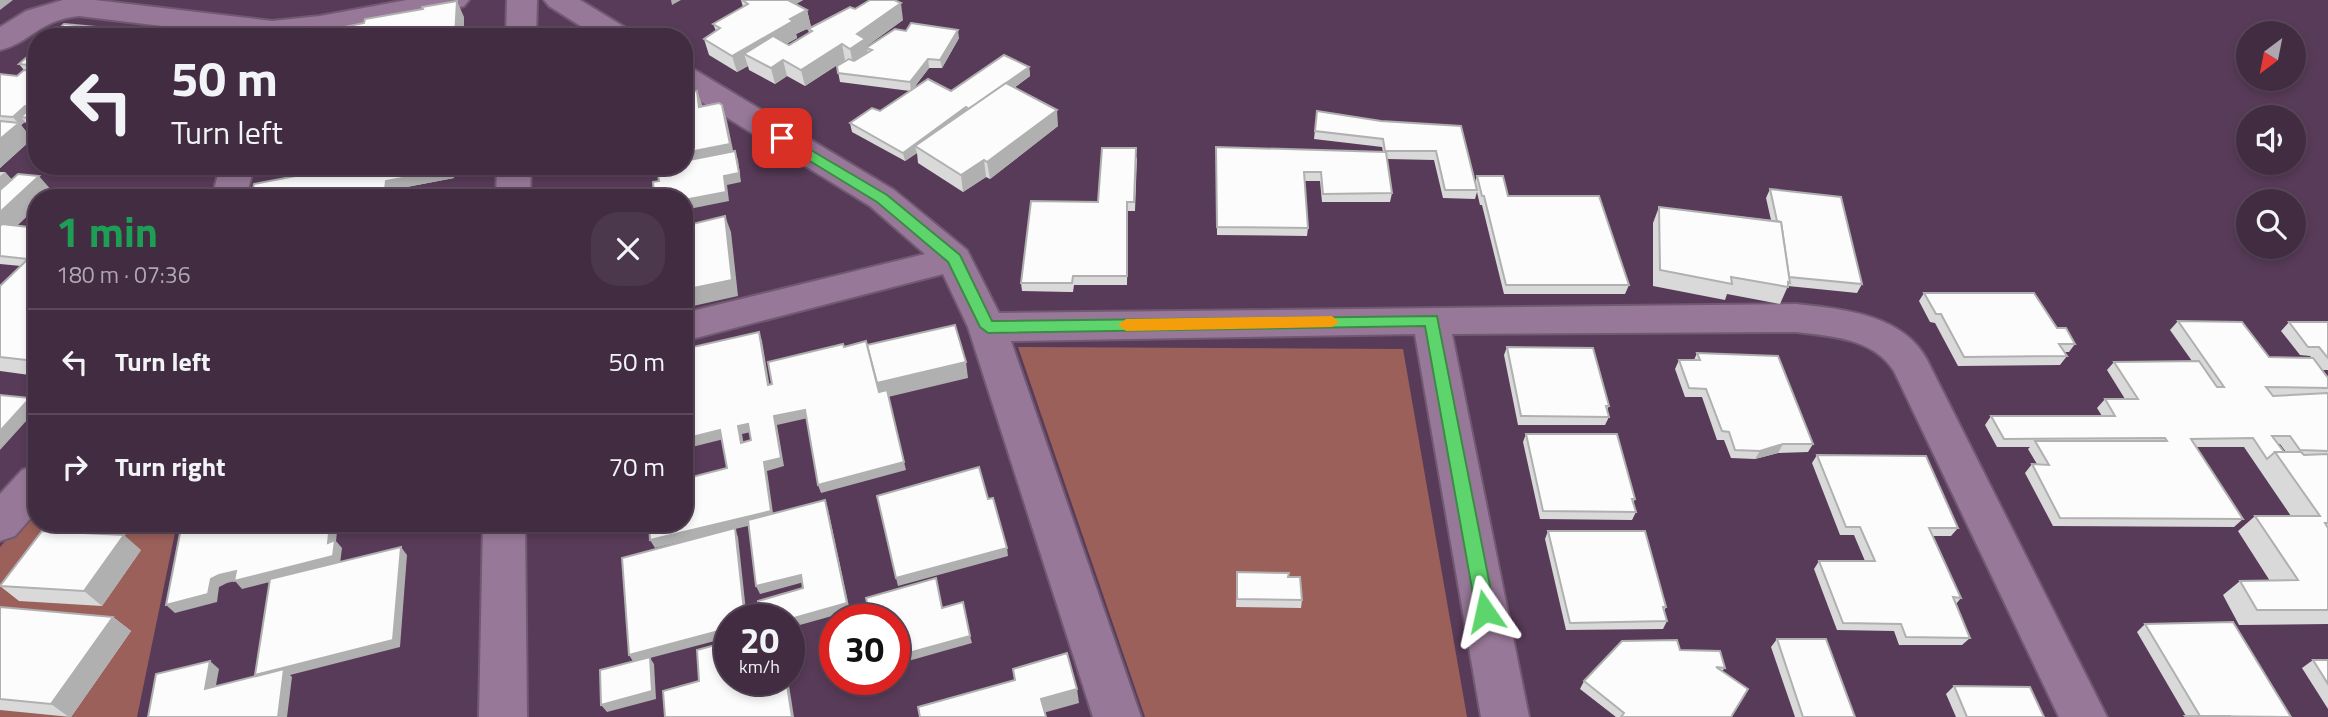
<!DOCTYPE html>
<html lang="en">
<head>
<meta charset="utf-8">
<style>
  body { margin:0; font-family:"Titillium Web",sans-serif; background:#4c384d; color:#f1f3f6; height:100vh; display:flex; flex-direction:column; font-size:26px; white-space:nowrap }
  * { box-sizing:border-box; margin:0 }
  p { font-size:23px; color:#aea7b2 }
  .icon { flex:none; width:38px; height:38px; fill:none; stroke:currentColor; stroke-width:2; stroke-linecap:round; stroke-linejoin:round }
  .map { position:relative; flex:1; overflow:hidden }
  .side { position:absolute; left:28px; top:189px; width:665px; height:343px; display:flex; flex-direction:column; background:#422c42; border-radius:28px; box-shadow:0 4px 10px #0003,0 0 0 2px #5a485b }
  .side>* { flex:none }
  .top-card { position:absolute; left:28px; top:28px; width:665px; height:147px; border-radius:28px; box-shadow:0 4px 10px #0003,0 0 0 2px #5a485b; background:#422c42; color:#f1f3f6; overflow:hidden }
  .needle { width:46px; rotate:212deg }
  .controls { position:absolute; left:2236px; top:21px; display:grid; gap:14px }
  .controls a { display:grid; place-items:center; width:70px; height:70px; border-radius:50%; background:#422c42; box-shadow:0 4px 10px #0003,0 0 0 2px #5a485b; font-size:35px }
  .speed { position:absolute; left:714px; top:604px; display:flex; gap:14px; font-size:35px; font-weight:700; text-align:center }
  .speed>* { display:grid; place-content:center; width:91px; height:91px; border-radius:50%; background:#422c42; box-shadow:0 4px 10px #0003,0 0 0 2px #5a485b; line-height:1 }
  .speed small { font-size:18px; font-weight:400 }
  .speed .limit { border:10px solid #d22; background:#fff; color:#111 }
  .pin { position:absolute; display:grid; place-items:center; width:60px; height:60px; color:#fff; margin:-30px; border-radius:14px; box-shadow:0 4px 10px #0006 }
  .me { position:absolute; width:77px; margin:-38px; rotate:349deg; stroke-linejoin:round; filter:drop-shadow(0 0 5px #0008) }
  .turn { display:flex; align-items:center; gap:24px; height:147px; padding:0 28px; font-size:32px }
  .turn .icon { width:91px; height:91px; stroke-width:2.5 }
  .turn b { display:block; font-size:49px; line-height:60px }
  .round { display:grid; place-items:center; flex:none; width:74px; height:74px; border-radius:28px; background:#4c384d }
  .headline { display:flex; align-items:center; justify-content:space-between; height:119px; padding:0 28px }
  h1 { font-size:42px; font-weight:700; line-height:52px; color:#1e9e55 }
  ul { padding:0; list-style:none }
  li { display:flex; align-items:center; gap:21px; height:105px; padding:0 28px; border-top:2px solid #5a485b }
  li div { flex:1 }
  li b { display:block; font-size:26px }
  li em { font-style:normal }
  .map>svg:first-child { display:block }
</style>
</head>
<body>
<div class="map">
<svg width="2328" height="717" viewBox="0 0 2328 717">
  <rect width="100%" height="100%" fill="#583b58"/>
  <g fill="#9b605a">
    <path d="M1018,347L1403,349L1467,717H1145Z"/>
    <path d="M37,505V523H177L137,717H0V547Z"/>
  </g>
  <g fill="none" stroke-linecap="round" stroke-linejoin="round">
    <defs>
      <g id="street">
        <path d="M63,0H95L272,21L320,16L407,0H469L464,6L454,9L294,37H253L79,16C39,20 30,43 0,50V27L26,11Z"/>
        <path d="M507,0H537L536,37H506Z"/>
        <path d="M544,0H580L631,31L635,37H598L549,6Z"/>
        <path d="M684,67L695,70L894,190L967,250L999,313L1796,304C1842,309 1901,314 1926,358L2107,717H2059L1894,371C1873,338 1831,336 1796,332L1452,334L1529,717H1481L1415,334L1011,341L1141,717H1093L968,327L943,274L684,341V313L925,254L870,206L684,91Z"/>
        <path d="M220,166H254L246,198H212Z"/>
        <path d="M497,166H531L530,198H496Z"/>
        <path d="M37,465V511L15,536L0,541V494L22,470Z"/>
        <path d="M483,523H525L527,717H479Z"/>
      </g>
    </defs>
    <use href="#street" stroke="#715972" stroke-width="4"/>
    <use href="#street" fill="#987898" fill-rule="evenodd"/>
  </g>
  <g fill="#d9d9d9" fill-rule="evenodd">
    <path d="M741,0H803L796,4L807,10L811,27L796,34L797,38L786,44L789,45L809,33L808,29L855,9L903,20L867,46V47L959,38L942,68H929L913,89L951,91L1029,67L1030,76L1014,88L1058,126L990,179L986,177L963,192L918,163L917,153L905,161L852,132L850,123L880,111L910,91L840,82L837,66L845,60L805,86L787,76L775,84L749,70L748,66L737,72L709,55L704,39L716,31L713,24L743,7Z"/>
    <path d="M37,48V127L28,126L25,122L21,125L32,139L0,168V74L17,76L24,70L19,64Z"/>
    <path d="M1317,111L1381,121L1461,126L1475,183L1477,176L1508,196L1629,285L1625,294H1504L1482,205H1480L1477,192L1475,199L1443,198L1434,160L1387,159L1392,193L1390,202H1322L1320,181H1304L1308,228L1307,236L1217,235L1216,156L1383,152L1382,147L1314,139Z"/>
    <path d="M1137,157L1135,211H1128L1127,285H1074L1073,292H1069L1022,291L1021,283L1098,202Z"/>
    <path d="M297,166H455L454,178L391,190L296,176Z"/>
    <path d="M0,172H5L12,180L53,192L47,198H37L17,225L37,228V376L0,371V286L21,266L0,264Z"/>
    <path d="M1770,189L1862,284L1857,293L1788,286L1780,304L1727,294L1725,300L1653,286V223L1659,207L1771,220L1766,198Z"/>
    <path d="M1924,293L2057,328L2075,344L2069,352H2064L2067,356L2060,365L1958,366L1935,323L1930,322L1919,301Z"/>
    <path d="M2178,321L2269,357L2312,358L2310,356L2300,355L2281,331L2289,322H2328V370H2322L2328,378V624L2239,625L2223,595L2240,581H2270L2238,531L2255,516H2291L2244,447H2196L2243,519L2234,527L2053,526L2025,473L2032,464H2037L2028,449L2030,447H1997L1985,425L1991,416H2102L2097,408L2105,399H2125L2107,370L2114,362L2192,361L2170,330ZM2278,444H2280L2286,452H2284Z"/>
    <path d="M1507,347L1609,406L1607,410L1609,417L1605,425H1518L1504,355Z"/>
    <path d="M1697,353L1813,444L1808,452L1778,453L1755,459L1731,458L1724,440H1717L1702,397H1685L1675,369L1679,360H1694Z"/>
    <path d="M1526,434L1635,499L1633,504L1636,512L1632,520L1540,519L1523,442Z"/>
    <path d="M1817,455L1958,528L1951,536H1933L1961,598L1956,604L1970,638L1962,645H1899L1894,631L1837,630L1814,569L1819,561H1865L1854,535H1840L1812,463Z"/>
    <path d="M1548,531L1666,607L1664,611L1667,621L1663,629L1566,630L1545,539Z"/>
    <path d="M141,550L102,606L19,601L0,586Z"/>
    <path d="M1237,572L1288,577L1302,600L1301,608L1236,607Z"/>
    <path d="M0,607L113,617L131,631L71,717L0,710Z"/>
    <path d="M2145,624L2291,717H2184L2186,716L2137,632Z"/>
    <path d="M1777,639L1855,717H1795L1771,647Z"/>
    <path d="M1680,650L1725,668L1722,671L1731,717H1616L1580,689L1584,681Z"/>
    <path d="M2313,660H2328V709L2302,668Z"/>
    <path d="M1954,686L2044,717H1956L1946,694Z"/>
  </g>
  <g fill="#b0b0b0">
    <path d="M0,0H13L0,10Z"/>
    <path d="M671,0H681L672,5Z"/>
    <path d="M781,0H803L784,11Z"/>
    <path d="M457,1L464,17V37H449Z"/>
    <path d="M901,3L903,20L867,46L868,55L853,65L850,49L857,34Z"/>
    <path d="M807,10L811,27L796,34L797,38L757,61L744,54L748,66L737,72L732,56L790,19Z"/>
    <path d="M307,27L313,37H305Z"/>
    <path d="M958,30L959,38L942,68L940,60Z"/>
    <path d="M150,32L153,37H144Z"/>
    <path d="M842,44L845,60L805,86L801,70Z"/>
    <path d="M928,59L929,68L911,91L910,82Z"/>
    <path d="M783,60L787,76L775,84L771,68Z"/>
    <path d="M1029,67L1030,76L972,118L970,110Z"/>
    <path d="M697,91L703,107H699Z"/>
    <path d="M722,105L727,121L735,160L689,170L684,157V153Z"/>
    <path d="M25,106L32,115L21,117L25,122L21,125L32,139L0,168V139L18,123L13,117Z"/>
    <path d="M966,107L967,116L915,146L917,153L905,161L903,153Z"/>
    <path d="M1057,110L1058,126L990,179L987,162Z"/>
    <path d="M735,151L738,160L741,182L727,185L729,201L684,210V200L724,176Z"/>
    <path d="M984,160L986,177L963,192L961,175Z"/>
    <path d="M450,166H455L454,178L391,190L390,198H384L386,181Z"/>
    <path d="M5,172L19,188L0,206V176Z"/>
    <path d="M39,176L53,192L47,198H37V207L0,242V212Z"/>
    <path d="M725,216L731,232L738,296L684,308V290Z"/>
    <path d="M759,332L762,341L771,394L768,385Z"/>
    <path d="M966,362L968,378L888,397L906,470L821,493L818,485L881,399L877,383Z"/>
    <path d="M30,398L37,405V409L0,450V431Z"/>
    <path d="M805,410L808,418L777,425L784,466L767,471L774,520L735,529L738,537L747,620H745L735,529L655,548L650,540L764,462L774,416Z"/>
    <path d="M748,424L751,432L742,434L745,451L741,443L738,426Z"/>
    <path d="M720,430L724,439L684,449V439Z"/>
    <path d="M1783,444L1778,453L1755,459L1760,451Z"/>
    <path d="M825,500L828,509L850,611L789,628V620H787L847,603Z"/>
    <path d="M330,523H338L336,541L342,548L340,564L242,589L235,581L227,583L219,587L217,602L175,613L166,605L219,575L328,543Z"/>
    <path d="M124,535L141,550L102,606L84,591Z"/>
    <path d="M401,547L407,555L400,647L290,675L292,677L287,717H278L264,682L255,675Z"/>
    <path d="M1007,548L1008,556L898,586L896,578Z"/>
    <path d="M801,575L804,582L760,594L756,586Z"/>
    <path d="M113,617L131,631L71,717H69L51,704Z"/>
    <path d="M730,628V637L650,658L654,664L656,699L607,712L601,705L634,663L629,655Z"/>
    <path d="M970,636L972,643L894,665V657Z"/>
    <path d="M210,661L219,669L214,696L205,689Z"/>
    <path d="M786,679H788L794,717H792Z"/>
    <path d="M1077,689L1079,703L1043,713L1041,699Z"/>
  </g>
  <g fill="#fcfcfc" stroke="#b0b0b0" stroke-width="2" fill-rule="evenodd">
    <path d="M742,0H788L807,10L790,19L793,21L732,56L704,39L720,28L713,24L748,4Z"/>
    <path d="M870,0H894L901,3L857,34L865,39L850,49L842,44L801,70L783,60L771,68L744,54L773,36L789,45L812,31L808,29L850,7L855,9Z"/>
    <path d="M457,1L455,36L449,37H343L344,27L364,23L365,19L423,9L422,7Z"/>
    <path d="M911,23L958,30L940,60L928,59L910,82L838,73L837,66L849,59L854,61L872,50L866,48L895,29L906,31Z"/>
    <path d="M64,24L150,32L144,37H50Z"/>
    <path d="M307,27L305,37H277L278,32Z"/>
    <path d="M37,48V66L19,64Z"/>
    <path d="M1004,55L1029,67L969,109L966,107L903,153L850,123L872,108L880,111L928,79L951,91Z"/>
    <path d="M24,70L37,71V119L21,117L31,107L25,106L13,117L0,116V74L17,76Z"/>
    <path d="M1006,83L1057,110L987,162L984,160L961,175L915,146Z"/>
    <path d="M697,91L699,107L719,103L722,105L730,144L684,153V93Z"/>
    <path d="M1317,111L1381,121L1461,126L1477,190H1445L1436,151H1385L1383,139L1315,131Z"/>
    <path d="M0,121L19,123L0,139Z"/>
    <path d="M1216,147L1386,152L1392,193L1323,194L1321,172H1304L1308,228L1217,227Z"/>
    <path d="M1102,148H1136L1134,202H1127V276H1073L1072,283H1021L1031,201L1098,202Z"/>
    <path d="M735,151L739,173L724,176L726,192L684,200V198H654L653,182L659,181L657,167L684,166V161Z"/>
    <path d="M297,166H362V174L367,173V166H450V169L386,181L384,198H251L254,184L296,176Z"/>
    <path d="M18,174L39,176L0,212V190Z"/>
    <path d="M1477,176H1503L1508,196H1599L1629,285H1506L1484,196H1482Z"/>
    <path d="M1770,189L1841,197L1862,284L1789,277L1781,222L1777,221Z"/>
    <path d="M1659,207L1781,222L1790,283L1788,282V287L1731,277L1732,284L1660,270Z"/>
    <path d="M725,216L732,280L684,290V226Z"/>
    <path d="M2,224L37,228V257L31,256L28,259L0,256V226Z"/>
    <path d="M31,256L37,257V360L35,361L0,357V286Z"/>
    <path d="M1924,293H2034L2057,328H2066L2075,344H2059L2067,356L1964,357L1941,314H1936Z"/>
    <path d="M2178,321L2242,322L2269,357L2313,358L2328,378V388L2266,387L2273,396L2328,393V451L2300,450L2290,436H2272L2284,452H2275L2267,459L2253,438L2191,439L2243,519L2060,518L2032,464L2049,465L2035,441H2167L2165,438L2004,439L1991,416H2115L2105,399H2138L2114,362L2199,361L2217,387H2224Z"/>
    <path d="M2289,322H2328V358L2319,347H2308Z"/>
    <path d="M955,325L966,362L877,383L867,345Z"/>
    <path d="M759,332L768,385L772,384L768,362L843,344L844,347L866,341L879,392L887,390L904,462L818,485L805,410L774,416L781,458L764,462L771,511L650,540L649,523H684V479L727,468L720,430L684,439V349ZM748,424L751,440L741,443L738,426Z"/>
    <path d="M1507,347L1593,348L1609,406H1606L1609,417L1521,416Z"/>
    <path d="M1697,353L1778,356L1813,444H1783L1760,451L1735,450L1729,432L1722,431L1706,389L1689,388L1679,360H1700Z"/>
    <path d="M0,395L30,398L0,431Z"/>
    <path d="M1526,434H1617L1635,499H1632L1636,512L1543,511Z"/>
    <path d="M2275,452H2301L2304,455L2328,454V523H2325L2328,528V610H2257L2240,581L2298,580L2255,516H2320Z"/>
    <path d="M1817,455L1926,456L1958,528H1929L1961,598L1953,597L1970,638L1906,637L1901,624L1843,623L1819,561H1875L1860,527H1846Z"/>
    <path d="M979,467L988,499L993,498L1007,548L896,578L877,496Z"/>
    <path d="M825,500L847,603L787,620H761L758,601L803,588L801,575L756,586L748,520Z"/>
    <path d="M182,523H330L328,543L335,540L333,556L234,581L236,571L219,575L211,579L208,594L166,605Z"/>
    <path d="M735,528L745,620H730V628L629,655L622,558Z"/>
    <path d="M42,531L124,535L84,591L0,586Z"/>
    <path d="M1548,531H1645L1666,607H1663L1667,621L1570,623Z"/>
    <path d="M401,547L393,640L255,675L270,579Z"/>
    <path d="M1237,572L1289,573L1288,577H1300L1302,600L1237,599Z"/>
    <path d="M936,578L942,608L963,602L970,636L894,657V620H871L866,598Z"/>
    <path d="M0,607L113,617L51,704L0,699Z"/>
    <path d="M2233,622L2291,717L2200,716L2145,624Z"/>
    <path d="M1777,639H1826L1855,717H1803Z"/>
    <path d="M1677,640L1680,650L1720,651L1725,668L1716,667L1748,689L1731,717H1621L1624,713L1584,681L1622,641Z"/>
    <path d="M730,641V679H786L792,717H665L663,691L699,681L697,650Z"/>
    <path d="M1067,653L1077,689L1041,699L1046,717H920L918,707L1015,680L1013,669Z"/>
    <path d="M650,657L652,691L601,705L600,670Z"/>
    <path d="M2313,660H2328V684Z"/>
    <path d="M210,661L205,689L284,669L278,717H148L156,674Z"/>
    <path d="M1954,686L2030,687L2044,717H1967Z"/>
    <path d="M2185,716H2230V717H2186Z"/>
  </g>
  <path fill="#5ed56c" stroke="#3d8a46" stroke-width="2" d="M782,133L887,195L960,255L992,321L1437,316L1495,611L1492,617L1485,619L1479,617L1476,611L1425,326L988,333L980,327L948,262L877,202L777,141V134Z"/>
  <path fill="#f59e0b" d="M1332,316L1339,322L1332,327L1126,331L1118,325L1126,319Z"/>
</svg>
<div class="controls">
<a><svg class="needle" viewBox="-14 -14 28 28"><path d="M0-13l5 13h-10z" fill="#e53935"/><path d="M0 13l5-13h-10z" fill="#aea7b2"/></svg></a>
<a><svg class="icon" aria-label="sound" viewBox="0 0 24 24"><path d="M4 9h4l5-4v14l-5-4H4zM17 9q2 3 0 6"/></svg></a>
<a><svg class="icon" aria-label="search" viewBox="0 0 24 24"><circle cx="10" cy="10" r="6"/><path d="M15 15l6 6"/></svg></a>
</div>
<div class="speed"><div>20<small>km/h</small></div><div class="limit">30</div></div>
<div class="pin" style="left:782px;top:138px;background:#d93025"><svg class="icon" aria-label="arrive" viewBox="0 0 24 24"><path d="M6 21V4h12l-3 4 3 4H6"/></svg></div>
<svg class="me" style="left:1485px;top:611px" viewBox="-20 -20 40 40"><path d="M0-17L14 15 0 8-14 15z" fill="#5ed56c" stroke="#fff" stroke-width="4"/></svg>
<div class="top-card">
<div class="turn"><svg class="icon" aria-label="left" viewBox="0 0 24 24"><path d="M17 20v-9H6M10 6l-5 5 5 5"/></svg><div><b>50 m</b>Turn left</div></div>
</div>
<section class="side">
<div class="headline"><div><h1>1 min</h1><p>180 m · 07:36</p></div><a class="round"><svg class="icon" aria-label="close" viewBox="0 0 24 24"><path d="M6 6l12 12M18 6L6 18"/></svg></a></div>
<ul>
<li><svg class="icon" aria-label="left" viewBox="0 0 24 24"><path d="M17 20v-9H6M10 6l-5 5 5 5"/></svg><div><b>Turn left</b></div><em>50 m</em></li>
<li><svg class="icon" aria-label="right" viewBox="0 0 24 24"><path d="M7 20v-9h11M14 6l5 5-5 5"/></svg><div><b>Turn right</b></div><em>70 m</em></li>
</ul>
</section>
</div>
</body>
</html>
